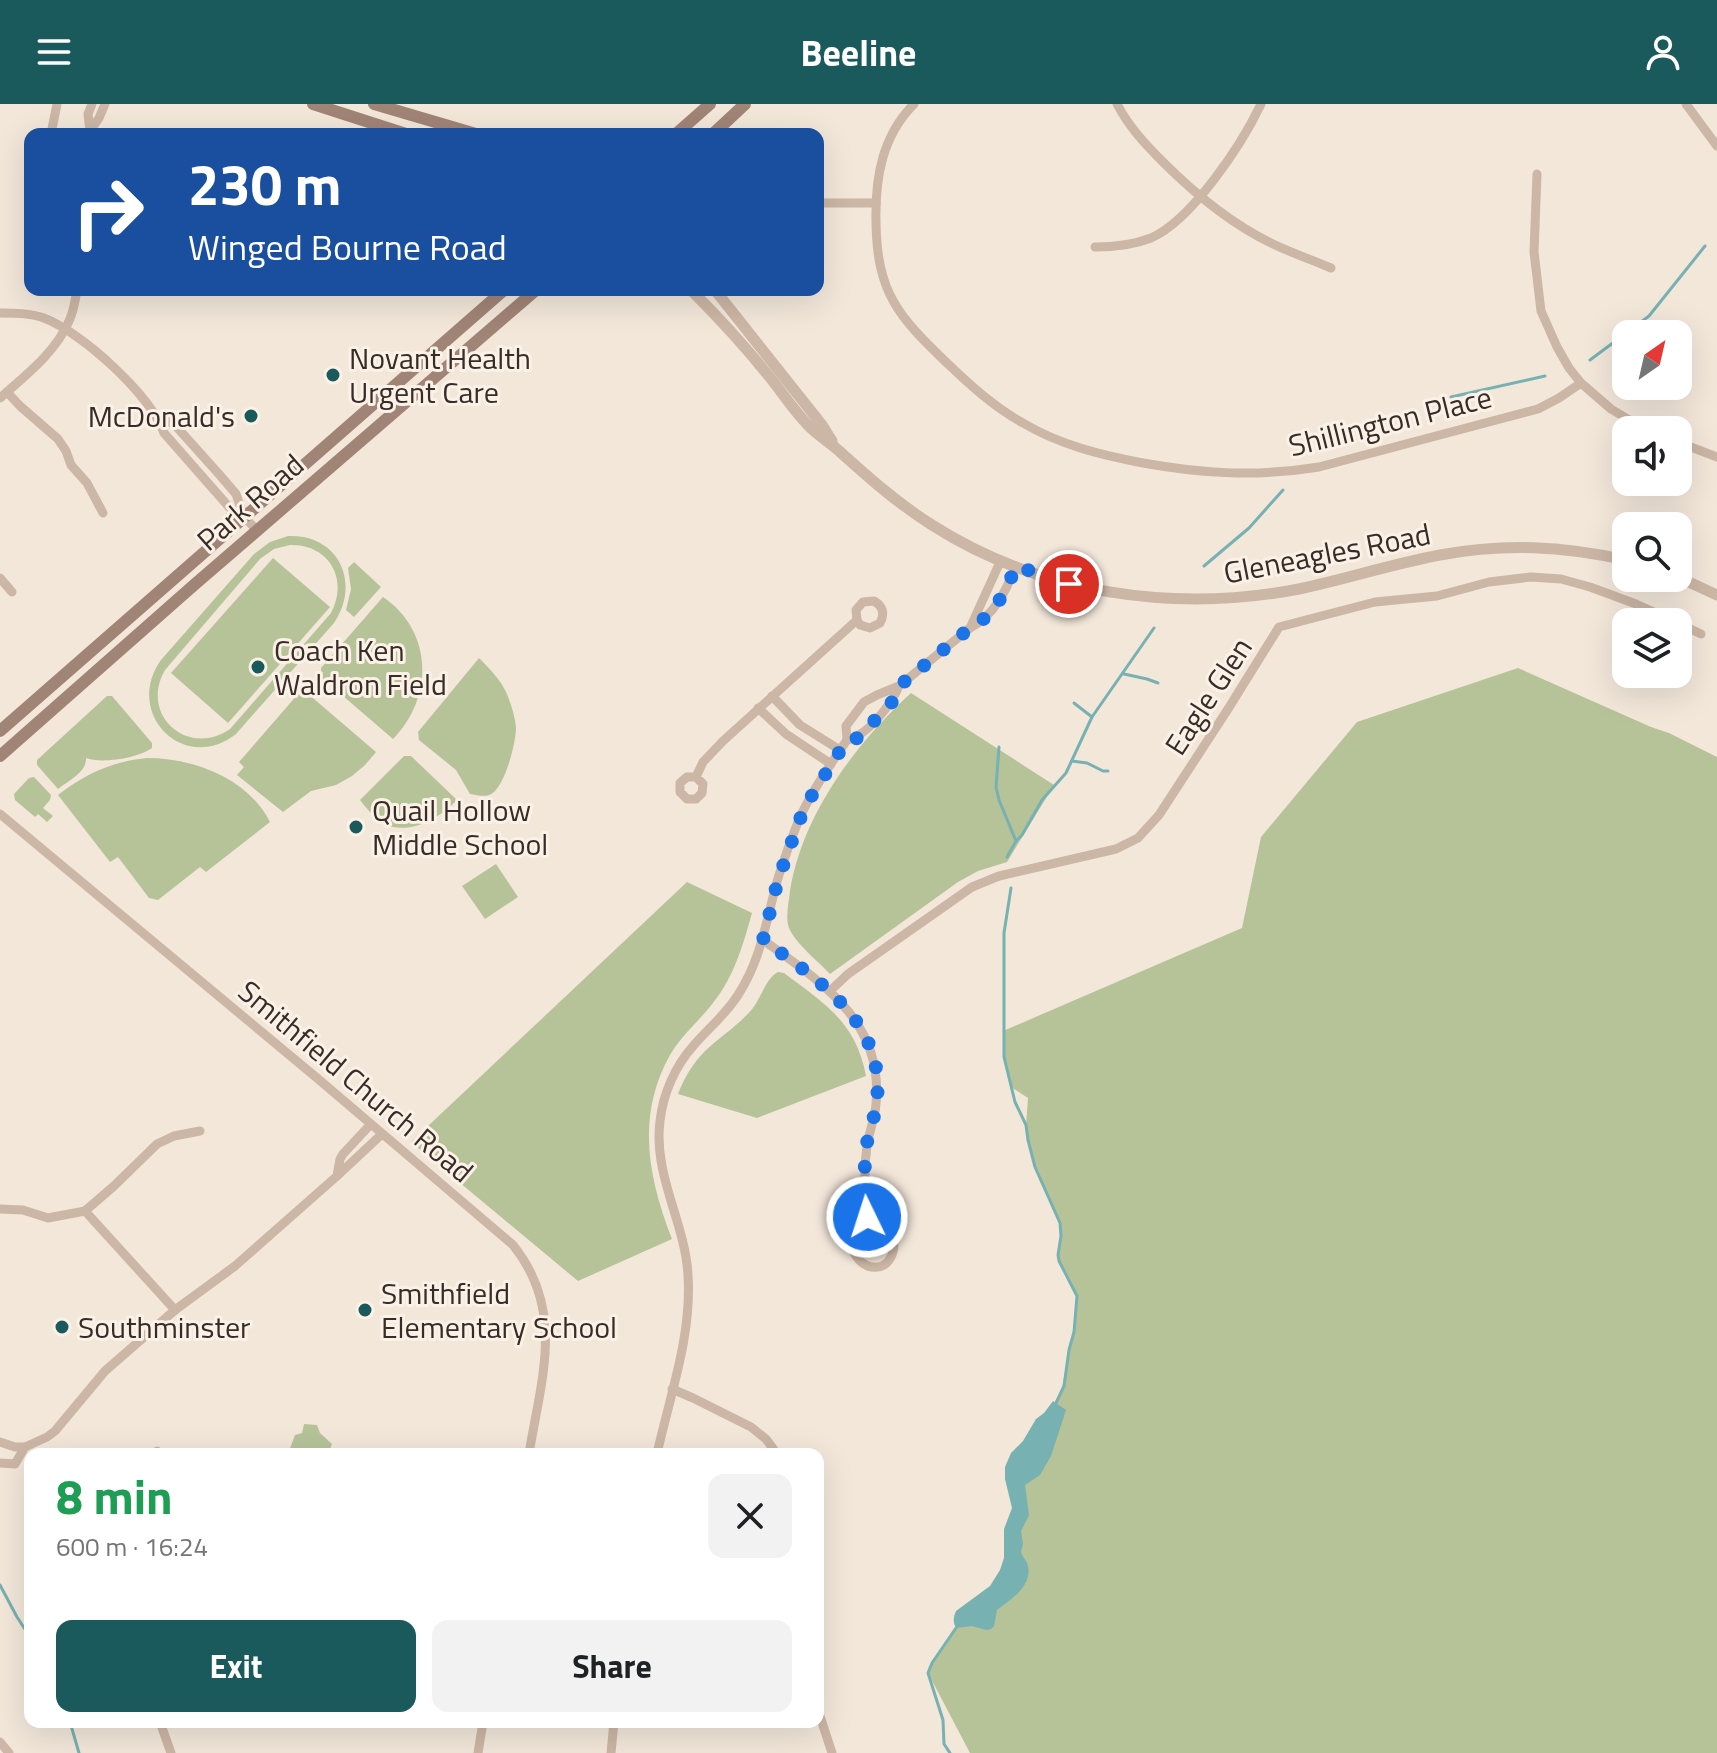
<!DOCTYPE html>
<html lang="en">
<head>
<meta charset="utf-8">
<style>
  body { margin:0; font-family:"Titillium Web",sans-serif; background:#f2f2f2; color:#202124; height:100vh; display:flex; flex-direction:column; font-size:30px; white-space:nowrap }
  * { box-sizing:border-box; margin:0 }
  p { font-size:26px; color:#757577 }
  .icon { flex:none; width:44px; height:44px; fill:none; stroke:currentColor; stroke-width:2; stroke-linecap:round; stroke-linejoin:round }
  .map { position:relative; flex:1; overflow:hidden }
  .drawer { position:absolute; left:24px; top:1344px; width:800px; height:280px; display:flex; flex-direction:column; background:#fff; border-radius:16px; box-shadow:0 8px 32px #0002 }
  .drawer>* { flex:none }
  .guide { position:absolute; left:24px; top:24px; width:800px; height:168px; border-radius:16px; box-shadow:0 8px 32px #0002; background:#1a4fa0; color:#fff; overflow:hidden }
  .needle { width:52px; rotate:34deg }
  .buttons { position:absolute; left:1612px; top:216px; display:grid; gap:16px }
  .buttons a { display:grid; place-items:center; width:80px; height:80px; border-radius:16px; background:#fff; box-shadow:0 8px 32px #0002; font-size:40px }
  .pin { position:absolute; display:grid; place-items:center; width:68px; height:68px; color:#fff; margin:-34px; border:4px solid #fff; border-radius:50%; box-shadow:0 2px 8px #0007 }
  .me { position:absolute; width:88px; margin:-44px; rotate:356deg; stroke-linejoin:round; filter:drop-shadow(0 0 6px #0008) }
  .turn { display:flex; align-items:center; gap:28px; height:168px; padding:0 32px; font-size:36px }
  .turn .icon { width:104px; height:104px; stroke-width:2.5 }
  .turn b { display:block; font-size:56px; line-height:68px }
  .round { display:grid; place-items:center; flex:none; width:84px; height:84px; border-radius:16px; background:#f2f2f2 }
  .overview { display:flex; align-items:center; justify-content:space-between; height:136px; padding:0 32px }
  h1 { font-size:48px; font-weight:700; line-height:60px; color:#1e9e55 }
  .action { display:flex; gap:16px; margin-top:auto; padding:16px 32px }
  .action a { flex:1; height:92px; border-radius:16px; background:#1a595c; color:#fff; font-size:32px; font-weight:700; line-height:92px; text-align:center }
  .action a+a { background:#f2f2f2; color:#202124 }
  header { display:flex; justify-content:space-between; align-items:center; height:104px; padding:0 32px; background:#1a595c; color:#fff; font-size:36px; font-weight:700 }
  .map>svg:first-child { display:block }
</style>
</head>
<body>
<header><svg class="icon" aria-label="menu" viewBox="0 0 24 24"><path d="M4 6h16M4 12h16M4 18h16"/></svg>Beeline<svg class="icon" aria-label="person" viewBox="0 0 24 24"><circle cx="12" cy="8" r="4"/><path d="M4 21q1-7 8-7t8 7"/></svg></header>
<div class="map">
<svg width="1717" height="1649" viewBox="0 0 1717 1649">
  <rect width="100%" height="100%" fill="#f3e7da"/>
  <g fill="#b6c399" fill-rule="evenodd">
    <path d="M288,432C339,430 361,479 334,519L236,630C184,671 123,609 161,556L254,450L270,438ZM290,441C329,440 349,475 331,509L230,625C188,654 139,611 165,566L260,455L274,445Z"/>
    <path d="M273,454L330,503L228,619L171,569Z"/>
    <path d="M354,458L381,483L354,513L346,506L351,485L348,464Z"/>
    <path d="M383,493C433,527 434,593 393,635L321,573V564Z"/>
    <path d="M479,554C489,564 500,575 506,588C511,599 515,612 516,624C516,639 504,687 489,691C484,693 476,691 470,690L456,666L419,636L418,628Z"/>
    <path d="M1518,564L1651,623L1669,629L1717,653V1649H970L928,1569L934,1556L956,1524L959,1510L1005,1479L1018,1396L1010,1364L1061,1291L1069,1246L1074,1228L1077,1192L1059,1157L1058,1151L1061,1132L1060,1119L1035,1063L1028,1036L1026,1021L1028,994L1011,983L1004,953L1003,927L1242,824L1261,733L1357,618Z"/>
    <path d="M307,589L376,648L365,661L352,672L336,681L311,687L283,708L237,671L244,663L239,658L298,590Z"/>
    <path d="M911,589L1054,681L1007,758L978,767L958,778L830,870C819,858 795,839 789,824C785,813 789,798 790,787C802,711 856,639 911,589Z"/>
    <path d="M107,592H112L152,639V644C139,654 101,660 86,654C87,668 68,677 58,685L37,661V656Z"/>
    <path d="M404,652H411L457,696C440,714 408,733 382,719C374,713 366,704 360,696Z"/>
    <path d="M147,654C193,654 248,674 270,718L206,768L200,763L158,796L149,794L118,753L110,758L58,691C85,670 113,657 147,654Z"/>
    <path d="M34,673L51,691L50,696L43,704L53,712L47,718L38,710L35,713L15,696L14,690L29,674Z"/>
    <path d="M496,760L518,793L485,815L462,782Z"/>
    <path d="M687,778L752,809C743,841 734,873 713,899C699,917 682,931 670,951C636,1012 648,1073 672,1135L578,1177L411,1038Z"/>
    <path d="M778,868L784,869C825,900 856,918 866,972L757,1014L678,990C684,974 693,959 705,947C721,932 739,921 753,904C761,893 767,873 778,868Z"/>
    <path d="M304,1320L317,1321L320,1329L332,1340L328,1350H288L295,1331L302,1329Z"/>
  </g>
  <path fill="#77b1b2" d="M1053,1297L1066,1306L1051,1352L1040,1371L1025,1381L1029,1411L1021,1427L1023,1440L1021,1448C1022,1452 1025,1455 1027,1459C1035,1480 1011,1496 997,1506L994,1522L991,1525L986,1526L972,1522L956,1524C953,1518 953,1514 956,1507L990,1482L1000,1466L1004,1454V1425L1012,1404L1005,1375V1363L1011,1349L1023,1337L1036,1315L1044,1309Z"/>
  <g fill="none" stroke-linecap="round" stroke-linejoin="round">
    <g stroke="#77b1b2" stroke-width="3">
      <path d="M1590,256L1649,212L1705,142"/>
      <path d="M1451,293L1545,272"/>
      <path d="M1204,462L1249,424L1283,386"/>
      <path d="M1124,570L1147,575L1158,579"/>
      <path d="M1074,599L1092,613"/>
      <path d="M999,643L996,683L999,696L1016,737"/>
      <path d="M1072,657L1087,659L1103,667H1108"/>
      <path d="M1007,753L1016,737L1022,731L1042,696L1066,669L1092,613L1154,524"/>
      <path d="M1011,784L1004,829V953L1015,998L1026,1021L1028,1036L1035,1063L1060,1119L1061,1132L1058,1151L1059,1157L1077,1192L1074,1228L1069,1246L1064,1282L1056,1299"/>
      <path d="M0,1481L17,1513L30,1533"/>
      <path d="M70,1618L79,1649"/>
      <path d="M950,1649L944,1640L943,1616L928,1569L932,1559L956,1524"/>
    </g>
    <g stroke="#ccb6a5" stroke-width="9">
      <path d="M92,0L88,10L90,27L99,14L105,0"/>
      <path d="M914,0C882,32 875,74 876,118C877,189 898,212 947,259C970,281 994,303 1023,319C1060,341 1101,351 1143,359C1204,370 1257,373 1319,363L1538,305L1559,294L1581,279"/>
      <path d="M1117,0C1129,23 1145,40 1163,58C1196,91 1231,120 1273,140C1292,149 1312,156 1331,164"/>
      <path d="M1686,0L1717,42"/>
      <path d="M51,30L57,0"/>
      <path d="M1537,70L1534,148L1541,207L1557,243L1569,264L1581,279L1611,305L1646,326"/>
      <path d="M818,99H876"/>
      <path d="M1095,143C1115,143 1133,141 1151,134C1192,116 1242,40 1261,0"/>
      <path d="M0,209C14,209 30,209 44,214C81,228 151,291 164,329L229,403L244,413L257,426"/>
      <path d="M7,288L20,302L58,335L66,347L71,361L87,379L103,409"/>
      <path d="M0,294C25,272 56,248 69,217C74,207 75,197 77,186"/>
      <path d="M159,314L174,320L218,369L236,390L244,413"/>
      <path d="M1678,338L1717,353"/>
      <path d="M1001,456L970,524C994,512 1006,487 1016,462"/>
      <path d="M0,474L12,488"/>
      <path d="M1678,519L1701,530"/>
      <path d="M899,582C891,601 867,632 847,636L846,622L864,598L877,591L899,582L970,524"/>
      <path d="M772,592L800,621L840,646"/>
      <path d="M758,604L786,630L831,660"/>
      <path d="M696,673H687L680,679V688L687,695H696L702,689L703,680L696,673L703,658L723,637L857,516L860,521L870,524L880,519C885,510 883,502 874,497L863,498L856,506L857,516"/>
      <path d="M0,710L317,974L513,1141C566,1207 541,1275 529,1350"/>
      <path d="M763,836C822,879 884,917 876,1000C875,1014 869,1028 867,1042C863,1069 865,1096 869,1122C827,1140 877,1185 892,1151C899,1134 884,1122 869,1122"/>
      <path d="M830,887L848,870L972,783L999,772L1116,745L1138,734L1159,711L1228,605L1279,523L1375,498L1437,492L1489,478L1531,473L1561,475L1590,483L1636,500L1676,518"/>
      <path d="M370,1021L343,1050L340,1055L337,1072L382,1030"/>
      <path d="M0,1105L23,1106L48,1114L85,1107L175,1206"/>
      <path d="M85,1107L114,1082L157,1040L174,1032L200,1027"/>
      <path d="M672,1285L693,1294L751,1323L766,1335L777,1350"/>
      <path d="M0,1338L15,1343H25L15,1360L0,1359"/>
      <path d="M25,1343L47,1333L55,1327L105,1267L175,1206L235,1162L337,1072"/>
      <path d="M156,1350L157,1347"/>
      <path d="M657,1350C670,1291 692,1232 688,1171C685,1118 653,1071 660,1017C663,990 675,962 694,941C709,924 726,910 738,891C763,852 766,814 779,771C787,748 794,724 805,703C817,679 832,658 847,636"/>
      <path d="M818,1606L832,1649"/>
      <path d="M160,1618L171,1649"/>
      <path d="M0,1638L9,1649"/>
      <path d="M478,1649L483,1618"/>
      <path d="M611,1649L614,1618"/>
    </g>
    <g stroke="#ccb6a5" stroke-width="11">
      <path d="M691,186C718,213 744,241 768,271C783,289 797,312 814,327C822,334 830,339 838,346C868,373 897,399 932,421C1040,490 1175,509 1299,485C1346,475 1392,460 1440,451C1505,439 1562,442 1626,456"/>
      <path d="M715,186L822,321L832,337"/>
      <path d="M1678,473L1717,491"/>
    </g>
    <g stroke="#a08476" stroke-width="12">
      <path d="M313,0L406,30"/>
      <path d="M374,0L476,30"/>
      <path d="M676,30L710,0"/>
      <path d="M713,30L745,0"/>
      <path d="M0,627L504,186"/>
      <path d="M0,652L194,481L536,186"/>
    </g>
  </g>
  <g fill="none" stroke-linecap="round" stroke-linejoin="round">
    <path stroke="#1a73e8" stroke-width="14" stroke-dasharray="0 25.2" d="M867,1113C865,1088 863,1064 867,1039C869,1027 874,1015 876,1003C889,921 821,878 763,836L778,776L804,704L847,636L858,634L892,598L899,582L970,524C994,512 1006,487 1016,462L1069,480"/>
  </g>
  <g fill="#1a595c" stroke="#fbf1e7" stroke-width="3">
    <circle cx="333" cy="271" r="8"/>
    <circle cx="251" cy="312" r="8"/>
    <circle cx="258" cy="563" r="8"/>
    <circle cx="356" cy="723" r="8"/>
    <circle cx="365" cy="1206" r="8"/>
    <circle cx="62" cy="1223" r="8"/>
  </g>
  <g text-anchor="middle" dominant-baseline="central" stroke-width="6" stroke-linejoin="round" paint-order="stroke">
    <g font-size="30" fill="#372c27" stroke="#fbf1e7" text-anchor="start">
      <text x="349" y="254">Novant Health<tspan x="349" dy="34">Urgent Care</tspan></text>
      <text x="235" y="312" text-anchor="end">McDonald's</text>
      <text x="274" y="546">Coach Ken<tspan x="274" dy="34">Waldron Field</tspan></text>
      <text x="372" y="706">Quail Hollow<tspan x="372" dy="34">Middle School</tspan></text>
      <text x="381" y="1189">Smithfield<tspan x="381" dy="34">Elementary School</tspan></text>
      <text x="78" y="1223">Southminster</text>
    </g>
    <g font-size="30" fill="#372c27" stroke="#fbf1e7">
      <text transform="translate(1390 317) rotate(-14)">Shillington Place</text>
      <text transform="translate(250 398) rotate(-41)">Park Road</text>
      <text transform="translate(1327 449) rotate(-11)">Gleneagles Road</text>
      <text transform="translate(1208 592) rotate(-57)">Eagle Glen</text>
      <text transform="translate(356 977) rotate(40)">Smithfield Church Road</text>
    </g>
  </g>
</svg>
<div class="buttons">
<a><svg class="needle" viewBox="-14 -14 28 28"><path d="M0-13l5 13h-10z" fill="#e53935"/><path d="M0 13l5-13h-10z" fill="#757577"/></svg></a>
<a><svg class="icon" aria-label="sound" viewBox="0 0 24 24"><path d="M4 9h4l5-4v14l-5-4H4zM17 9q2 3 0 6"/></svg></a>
<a><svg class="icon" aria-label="search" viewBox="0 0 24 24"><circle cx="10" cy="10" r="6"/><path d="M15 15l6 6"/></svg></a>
<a><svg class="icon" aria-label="layers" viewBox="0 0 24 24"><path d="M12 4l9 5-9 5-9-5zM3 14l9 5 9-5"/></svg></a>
</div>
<div class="pin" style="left:1069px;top:480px;background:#d93025"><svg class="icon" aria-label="arrive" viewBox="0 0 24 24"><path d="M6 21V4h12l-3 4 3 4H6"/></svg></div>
<svg class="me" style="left:867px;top:1113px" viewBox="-20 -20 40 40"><circle r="17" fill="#1a73e8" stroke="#fff" stroke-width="3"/><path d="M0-11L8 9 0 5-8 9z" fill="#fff"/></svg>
<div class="guide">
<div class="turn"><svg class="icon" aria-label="right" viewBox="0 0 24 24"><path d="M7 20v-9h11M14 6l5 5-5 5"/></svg><div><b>230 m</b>Winged Bourne Road</div></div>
</div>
<section class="drawer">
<div class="overview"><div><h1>8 min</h1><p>600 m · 16:24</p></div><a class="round"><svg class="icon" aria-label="close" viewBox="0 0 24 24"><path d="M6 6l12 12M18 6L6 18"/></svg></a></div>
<div class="action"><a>Exit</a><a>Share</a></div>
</section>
</div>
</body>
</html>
